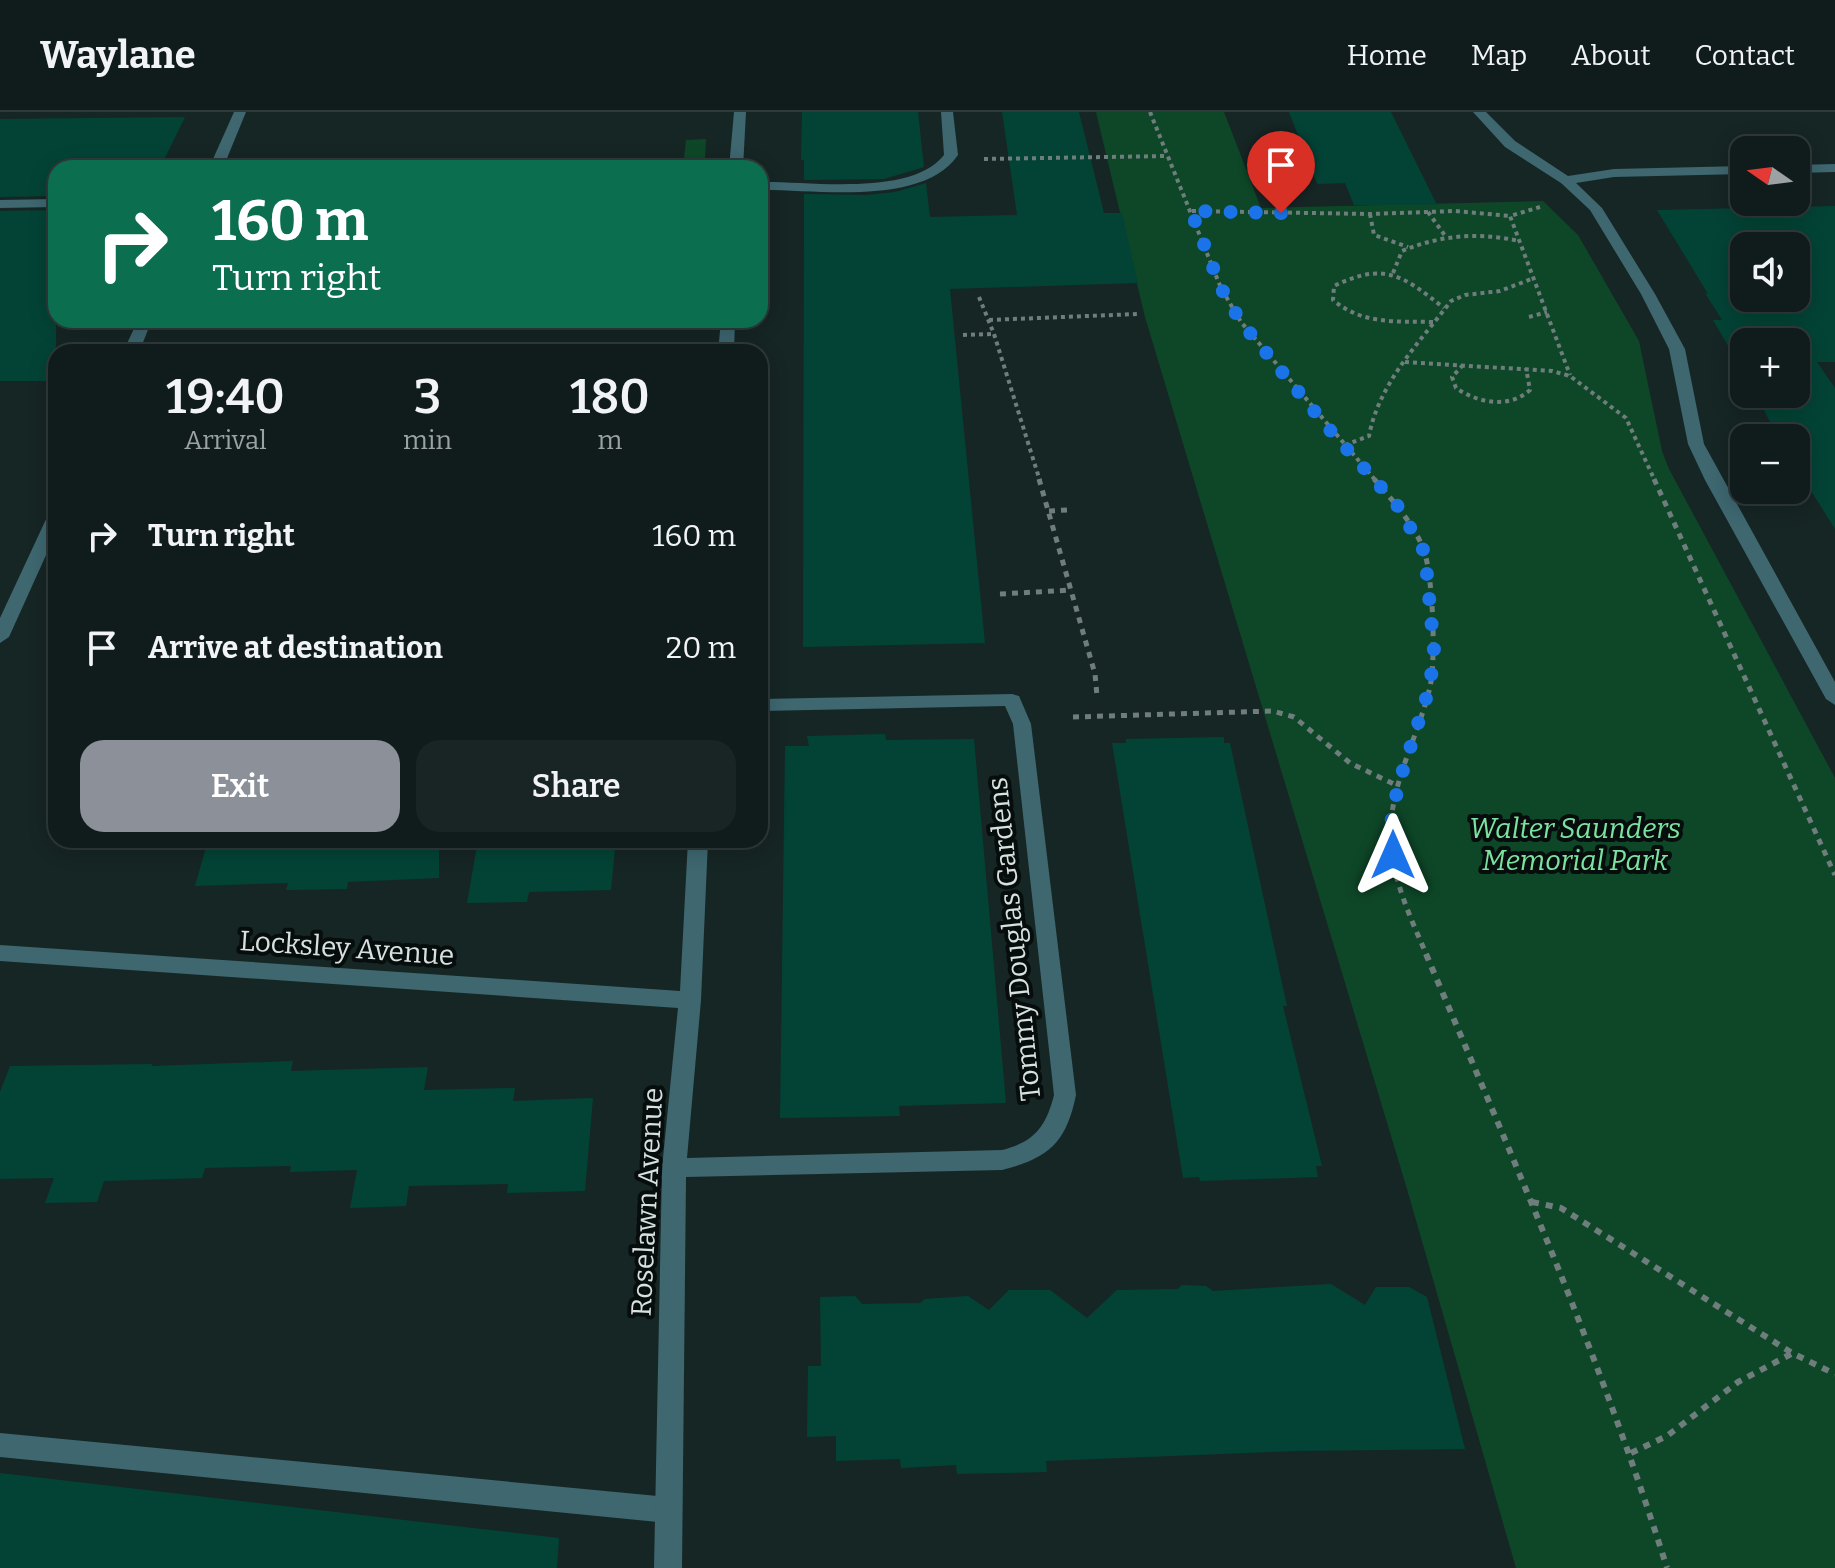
<!DOCTYPE html>
<html lang="en">
<head>
<meta charset="utf-8">
<style>
  body { margin:0; font-family:Bitter,serif; background:#192525; color:#f1f3f6; height:100vh; display:flex; flex-direction:column; font-size:30px; white-space:nowrap }
  * { box-sizing:border-box; margin:0 }
  p { font-size:26px; color:#9ca1a3 }
  .icon { flex:none; width:44px; height:44px; fill:none; stroke:currentColor; stroke-width:2; stroke-linecap:round; stroke-linejoin:round }
  .map { position:relative; flex:1; overflow:hidden }
  .details { position:absolute; left:48px; top:232px; width:720px; height:504px; display:flex; flex-direction:column; background:#101c1c; border-radius:24px; box-shadow:0 4px 20px #0003,0 0 0 2px #303a3b }
  .details>* { flex:none }
  .hud { position:absolute; left:48px; top:48px; width:720px; height:168px; border-radius:24px; box-shadow:0 4px 20px #0003,0 0 0 2px #303a3b; background:#0b6e4f; color:#fff; overflow:hidden }
  .needle { width:52px; rotate:284deg }
  .buttons { position:absolute; left:1730px; top:24px; display:grid; gap:16px }
  .buttons a { display:grid; place-items:center; width:80px; height:80px; border-radius:16px; background:#101c1c; box-shadow:0 4px 20px #0003,0 0 0 2px #303a3b; font-size:40px }
  .pin { position:absolute; display:grid; place-items:center; width:68px; height:68px; color:#fff; margin:-82px -34px; border-radius:50% 50% 50% 0; rotate:-45deg; box-shadow:0 0 8px #0007 }
  .pin .icon { rotate:45deg }
  .me { position:absolute; width:88px; margin:-44px; rotate:0deg; stroke-linejoin:round; filter:drop-shadow(0 0 6px #0008) }
  .turn { display:flex; align-items:center; gap:28px; height:168px; padding:0 32px; font-size:36px }
  .turn .icon { width:104px; height:104px; stroke-width:2.5 }
  .turn b { display:block; font-size:56px; line-height:68px }
  .eta { display:flex; justify-content:space-evenly; align-items:center; height:136px; text-align:center }
  .eta b { font-size:48px; font-weight:600; line-height:56px }
  .button { display:flex; gap:16px; margin-top:auto; padding:16px 32px }
  .button a { flex:1; height:92px; border-radius:24px; background:#8c9099; color:#fff; font-size:32px; font-weight:600; line-height:92px; text-align:center }
  .button a+a { background:#192525; color:#f1f3f6 }
  ul { padding:0; list-style:none }
  li { display:flex; align-items:center; gap:24px; height:112px; padding:0 32px }
  li div { flex:1 }
  li b { display:block; font-size:30px }
  li em { font-style:normal }
  header { display:flex; align-items:center; gap:48px; box-sizing:border-box; height:112px; padding:0 40px; background:#101c1c; border-bottom:2px solid #303a3b }
  header strong { font-size:38px }
  nav { display:flex; gap:44px; margin-inline-start:auto; font-size:28px }
  .map>svg:first-child { display:block }
</style>
</head>
<body>
<header>
<strong>Waylane</strong>
<nav><a>Home</a><a>Map</a><a>About</a><a>Contact</a></nav>
</header>
<div class="map">
<svg width="1835" height="1456" viewBox="0 0 1835 1456">
  <rect width="100%" height="100%" fill="#162625"/>
  <g fill="#0e4728">
    <path d="M1096,0H1224L1261,96L1543,89L1578,123L1639,229L1662,339L1669,357L1835,666V1456H1516L1407,1077L1145,205Z"/>
    <path d="M706,27L705,48L697,56H668V52L678,51L679,46H684L686,28Z"/>
  </g>
  <g fill="#034336" fill-rule="evenodd">
    <path d="M802,0H918L924,55L884,67L804,68V48H801Z"/>
    <path d="M1002,0H1079L1104,101H1122L1138,171L950,177L985,531L803,535L804,82L867,83L895,80L926,71L930,105L1017,103Z"/>
    <path d="M1289,0H1391L1437,93H1354L1345,71L1317,72Z"/>
    <path d="M185,5L161,54L56,56V84L0,85V7Z"/>
    <path d="M1835,94V250H1817L1835,276V417L1796,355V326H1778L1756,282H1796V230H1744V261L1713,208H1722L1705,181L1708,182L1657,98ZM1744,134H1796V186H1744Z"/>
    <path d="M56,98V250L47,269H0V99Z"/>
    <path d="M885,622L886,628L974,627L1006,991L899,994L900,1004L780,1006L785,634H809L807,624Z"/>
    <path d="M1224,625V631H1230L1287,894H1283L1322,1054H1316L1318,1065L1200,1069L1199,1065L1183,1066L1112,631H1126V627Z"/>
    <path d="M208,728H439V766L348,770L347,777L286,778L288,771L195,774Z"/>
    <path d="M478,728H616L611,778L529,780L527,790L467,791Z"/>
    <path d="M293,949L291,959L428,955L424,978L515,976L513,989L593,986L585,1079L507,1081L508,1072L409,1074L406,1094L350,1096L357,1058L290,1060L291,1054L205,1056L202,1066L104,1069L97,1090L45,1091L54,1066L0,1067V980L10,954L152,952V954Z"/>
    <path d="M1331,1172L1365,1193L1376,1175H1409L1427,1185L1465,1337L1297,1339L1046,1349L1047,1360L957,1362L956,1353L901,1356L900,1347L836,1349V1324L807,1325L808,1254H821L820,1185L855,1184L862,1192L920,1191L925,1187L968,1184L989,1198L1009,1178H1050L1087,1206L1117,1178L1178,1177L1182,1173L1206,1174L1213,1179Z"/>
    <path d="M0,1361L559,1426L557,1456H0Z"/>
  </g>
  <g fill="none" stroke-linecap="round" stroke-linejoin="round">
    <g stroke="#6f7d7c" stroke-width="4" stroke-dasharray="4 4" stroke-linecap="butt">
      <path d="M1150,0L1221,176L1241,210L1376,369"/>
      <path d="M984,47L1167,44"/>
      <path d="M1540,95L1510,104L1570,263"/>
      <path d="M1192,99L1370,102L1455,99L1510,104"/>
      <path d="M1428,100L1446,125"/>
      <path d="M1370,102L1374,123L1408,135"/>
      <path d="M1393,161L1402,139C1441,123 1478,120 1519,129"/>
      <path d="M979,185L994,222L1040,369"/>
      <path d="M1529,205L1547,200"/>
      <path d="M989,208L1137,202"/>
      <path d="M1433,210C1396,209 1363,213 1333,188L1334,174C1385,149 1403,164 1444,196"/>
      <path d="M963,223L994,222"/>
      <path d="M1405,250L1552,259L1570,264L1626,306L1655,369"/>
      <path d="M1463,253L1452,265L1456,276C1478,291 1509,297 1530,278L1526,256"/>
      <path d="M1345,333L1369,324C1379,271 1419,231 1451,189L1465,183L1500,179L1534,166"/>
    </g>
    <g stroke="#6f7d7c" stroke-width="5" stroke-dasharray="6 6" stroke-linecap="butt">
      <path d="M1039,367L1095,562L1097,584"/>
      <path d="M1374,367C1391,386 1418,417 1425,442C1433,469 1436,548 1430,575C1419,621 1395,663 1391,710C1387,757 1409,802 1427,844"/>
      <path d="M1654,367L1835,763"/>
      <path d="M1049,399L1067,398"/>
      <path d="M1000,482L1072,478"/>
      <path d="M1073,605L1273,599L1294,605L1350,651L1398,674"/>
    </g>
    <g stroke="#6f7d7c" stroke-width="6" stroke-dasharray="7 7" stroke-linecap="butt">
      <path d="M1426,842C1512,1044 1601,1246 1667,1456"/>
      <path d="M1532,1090L1561,1096L1792,1241L1835,1262"/>
      <path d="M1631,1341L1667,1324L1738,1270L1791,1242"/>
    </g>
    <path fill="#3e6770" fill-rule="evenodd" d="M0,1321L668,1385L677,1389L681,1398L677,1407L668,1411L0,1345Z"/>
    <g fill="#3e6770" fill-rule="evenodd">
      <path d="M234,0H246L223,56H209Z"/>
      <path d="M734,0H746L743,56H729Z"/>
      <path d="M941,0H953L958,43C923,95 815,77 760,78V70C810,69 911,85 944,43Z"/>
      <path d="M1473,0H1486L1515,29L1568,64L1614,57L1744,54V62L1614,65L1576,71L1602,96L1655,182L1685,237L1704,332L1835,570V593L1826,587L1705,368L1688,332L1669,237L1641,182L1590,98L1561,71L1505,35Z"/>
      <path d="M1835,52V60L1796,61V53Z"/>
      <path d="M56,87V95L0,96V88Z"/>
      <path d="M138,208H152L139,240H123Z"/>
      <path d="M721,208H735L734,240H718Z"/>
      <path d="M56,398V421L9,525L0,531V506L48,403Z"/>
      <path d="M1012,582L1019,584L1031,612L1076,983C1066,1031 1049,1046 1002,1058L686,1065L682,1456H654L662,1056L678,896L0,849V833L680,879L688,728H708L701,888L687,1046L1002,1038C1034,1030 1046,1015 1054,983L1013,612L1005,594L760,599V587Z"/>
    </g>
  </g>
  <g fill="none" stroke-linecap="round" stroke-linejoin="round">
    <path stroke="#1a73e8" stroke-width="14" stroke-dasharray="0 25.2" d="M1281,101L1191,99L1221,176L1241,210L1329,317L1397,393L1425,441L1434,538L1430,574L1398,674L1391,711L1393,743"/>
  </g>
  <g text-anchor="middle" dominant-baseline="central" stroke-width="8" stroke-linejoin="round" paint-order="stroke">
    <g font-size="28" font-style="italic" fill="#7be3a0" stroke="#070d0d">
      <text x="1575" y="716">Walter Saunders<tspan x="1575" dy="32">Memorial Park</tspan></text>
    </g>
    <g font-size="28" fill="#d7e1e0" stroke="#070d0d">
      <text transform="translate(1014 827) rotate(-96)">Tommy Douglas Gardens</text>
      <text transform="translate(347 836) rotate(4)">Locksley Avenue</text>
      <text transform="translate(647 1090) rotate(-87)">Roselawn Avenue</text>
    </g>
  </g>
</svg>
<div class="buttons">
<a><svg class="needle" viewBox="-14 -14 28 28"><path d="M0-13l5 13h-10z" fill="#e53935"/><path d="M0 13l5-13h-10z" fill="#9ca1a3"/></svg></a>
<a><svg class="icon" aria-label="sound" viewBox="0 0 24 24"><path d="M4 9h4l5-4v14l-5-4H4zM17 9q2 3 0 6"/></svg></a>
<a>+</a>
<a>−</a>
</div>
<div class="pin" style="left:1281px;top:101px;background:#d93025"><svg class="icon" aria-label="arrive" viewBox="0 0 24 24"><path d="M6 21V4h12l-3 4 3 4H6"/></svg></div>
<svg class="me" style="left:1393px;top:743px" viewBox="-20 -20 40 40"><path d="M0-17L14 15 0 8-14 15z" fill="#1a73e8" stroke="#fff" stroke-width="4"/></svg>
<div class="hud">
<div class="turn"><svg class="icon" aria-label="right" viewBox="0 0 24 24"><path d="M7 20v-9h11M14 6l5 5-5 5"/></svg><div><b>160 m</b>Turn right</div></div>
</div>
<section class="details">
<div class="eta">
<div><b>19:40</b><p>Arrival</p></div>
<div><b>3</b><p>min</p></div>
<div><b>180</b><p>m</p></div>
</div>
<ul>
<li><svg class="icon" aria-label="right" viewBox="0 0 24 24"><path d="M7 20v-9h11M14 6l5 5-5 5"/></svg><div><b>Turn right</b></div><em>160 m</em></li>
<li><svg class="icon" aria-label="arrive" viewBox="0 0 24 24"><path d="M6 21V4h12l-3 4 3 4H6"/></svg><div><b>Arrive at destination</b></div><em>20 m</em></li>
</ul>
<div class="button"><a>Exit</a><a>Share</a></div>
</section>
</div>
</body>
</html>
